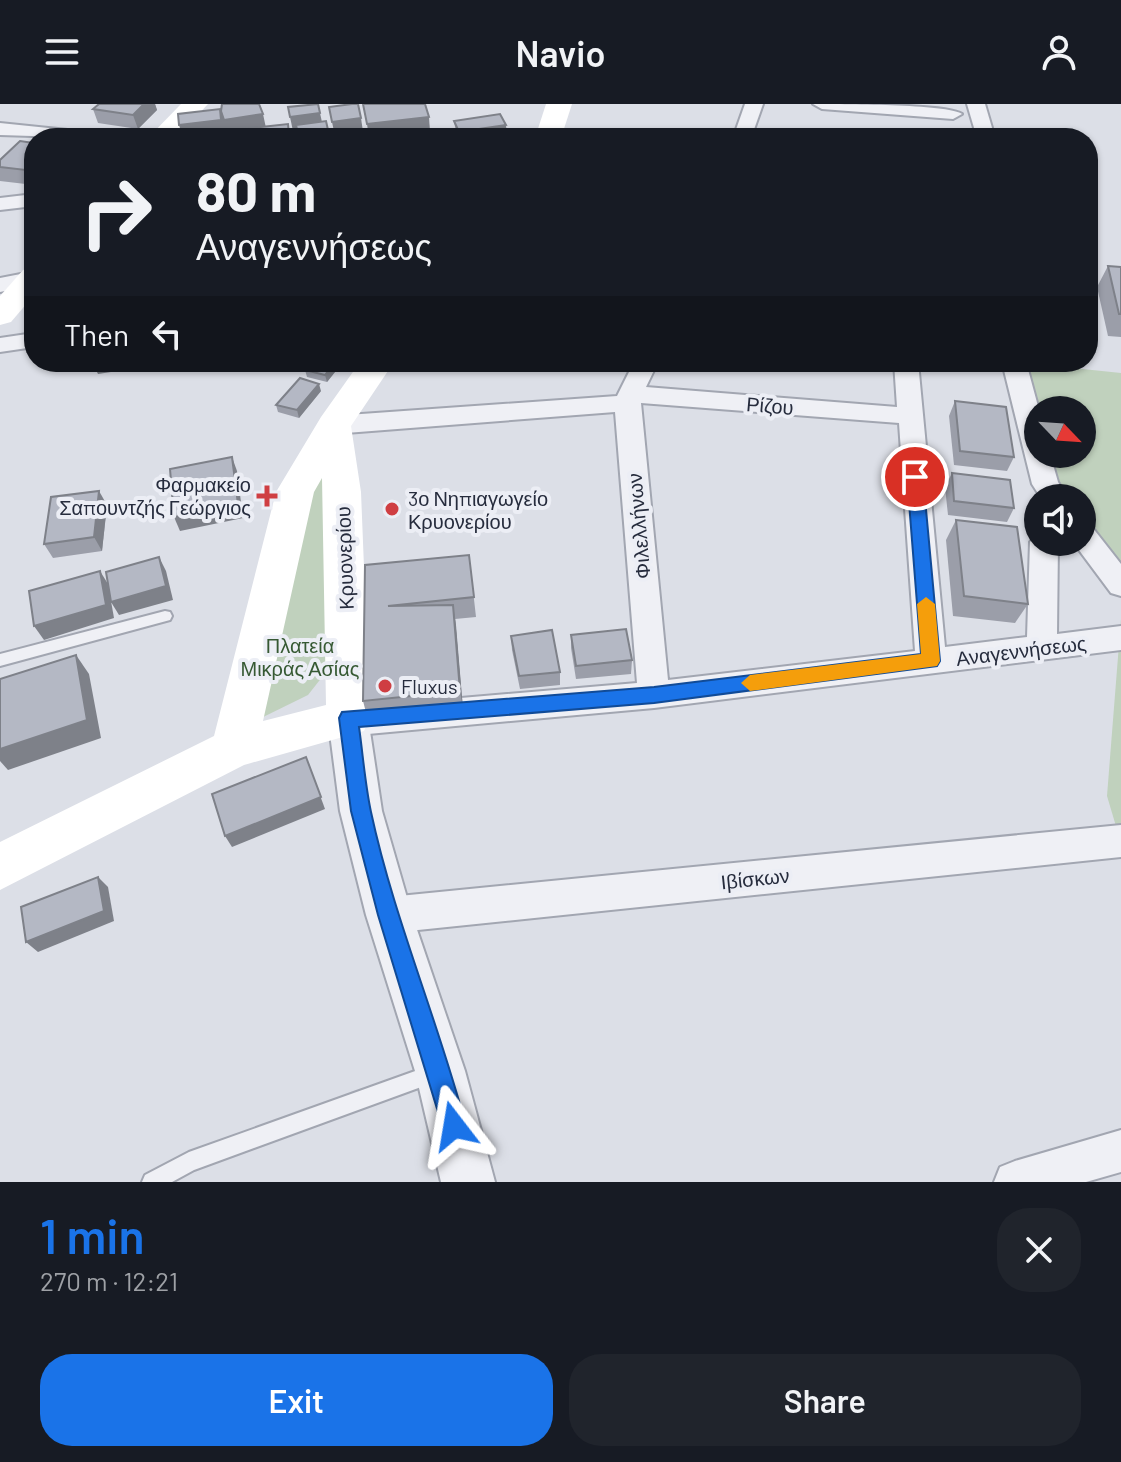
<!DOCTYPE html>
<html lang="en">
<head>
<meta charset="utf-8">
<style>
  body { margin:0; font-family:Barlow,sans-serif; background:#20242c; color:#f1f3f6; height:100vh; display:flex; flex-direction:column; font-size:30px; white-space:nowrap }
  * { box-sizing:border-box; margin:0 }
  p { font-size:26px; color:#9ea1a6 }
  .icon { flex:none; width:44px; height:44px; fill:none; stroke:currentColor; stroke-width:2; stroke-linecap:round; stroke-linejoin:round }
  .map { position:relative; height:1078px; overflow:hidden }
  .drawer { display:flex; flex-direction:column; background:#171b24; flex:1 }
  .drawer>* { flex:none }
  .top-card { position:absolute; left:24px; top:24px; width:1074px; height:244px; border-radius:32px; box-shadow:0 2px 6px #0004; background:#171b24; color:#f1f3f6; overflow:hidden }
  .needle { width:52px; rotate:115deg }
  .buttons { position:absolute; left:1024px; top:292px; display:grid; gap:16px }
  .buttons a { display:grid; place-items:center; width:72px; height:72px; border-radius:50%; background:#171b24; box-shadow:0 2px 6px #0004; font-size:40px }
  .pin { position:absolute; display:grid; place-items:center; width:68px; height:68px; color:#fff; margin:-34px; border:4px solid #fff; border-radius:50%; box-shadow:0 2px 8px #0007 }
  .me { position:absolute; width:88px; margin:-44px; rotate:346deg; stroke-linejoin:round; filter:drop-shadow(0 0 6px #0008) }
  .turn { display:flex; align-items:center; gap:28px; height:168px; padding:0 40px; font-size:36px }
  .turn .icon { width:104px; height:104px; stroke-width:2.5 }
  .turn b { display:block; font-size:56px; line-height:68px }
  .then { display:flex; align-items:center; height:76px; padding:0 40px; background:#0003; gap:16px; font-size:30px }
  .round { display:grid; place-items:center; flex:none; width:84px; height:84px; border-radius:32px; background:#20242c }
  .summary { display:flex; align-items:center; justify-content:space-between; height:136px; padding:0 40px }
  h1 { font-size:48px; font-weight:600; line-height:60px; color:#1a73e8 }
  .button { display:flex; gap:16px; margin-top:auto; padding:16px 40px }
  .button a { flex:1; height:92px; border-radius:32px; background:#1a73e8; color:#fff; font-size:32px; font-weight:600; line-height:92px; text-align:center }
  .button a+a { background:#20242c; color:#f1f3f6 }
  header { display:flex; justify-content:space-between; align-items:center; height:104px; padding:0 40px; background:#171b24; font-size:36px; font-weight:600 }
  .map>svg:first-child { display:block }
</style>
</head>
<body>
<header><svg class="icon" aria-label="menu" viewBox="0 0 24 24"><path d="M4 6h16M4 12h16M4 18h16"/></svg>Navio<svg class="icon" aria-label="person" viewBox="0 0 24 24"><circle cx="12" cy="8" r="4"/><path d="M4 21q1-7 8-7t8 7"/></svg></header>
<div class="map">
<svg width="1121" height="1078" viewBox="0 0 1121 1078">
  <rect width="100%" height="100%" fill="#dcdfe7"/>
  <g fill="#c0d1bd">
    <path d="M1025,259L1121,269V491L1082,434V394H1054L1040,350H1082V306H1038Z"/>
    <path d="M332,351L330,563L308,591L253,618L307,390Z"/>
    <path d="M1121,515V739L1107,692Z"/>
  </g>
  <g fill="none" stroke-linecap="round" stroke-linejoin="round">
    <defs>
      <g id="service">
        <path d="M316,25L320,28L319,30L274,34H237L241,31Z"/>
        <path d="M165,507L170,508L172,512L170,516L0,562V550Z"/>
        <path d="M432,961L439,963L441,970L439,977L432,979L194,1066L172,1078H142L145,1071L189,1048Z"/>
      </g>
      <g id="minor">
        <path d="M745,0H763L751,34H733Z"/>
        <path d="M813,0C838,0 948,0 962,10L953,15L822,5Z"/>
        <path d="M967,0H985L995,34H977Z"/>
        <path d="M0,19L87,28L96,34L0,31Z"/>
        <path d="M34,90V102L0,106V94Z"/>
        <path d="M31,168L34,181L0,188V174Z"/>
        <path d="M34,229V243L0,248V234Z"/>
        <path d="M634,258H658L646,283L897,303L894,258H918L945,543L1027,533L1030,438L1038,429V438H1058L1057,530L1121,522V546L654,604L368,630L337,624L332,614L337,604L348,600L368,602L637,579L615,308L333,330L324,327L320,321L324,315L333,312L617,292ZM641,299L899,319L915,547L668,576Z"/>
        <path d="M1002,258H1026L1039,306L1038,350H1050L1058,378L1068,394H1041L1032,380Z"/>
        <path d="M1082,420L1092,423L1121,460V492L1111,489L1073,438H1082Z"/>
        <path d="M1121,721V753L389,829L376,823L371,811L376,799L389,793Z"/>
        <path d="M1121,1026V1068L1086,1078H994L1000,1063L1015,1057Z"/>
      </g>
      <path id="tertiary" d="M348,597L362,602L368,614L382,707L412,811L465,967L495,1078H441L415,967L366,811L340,707L328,614L334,602Z"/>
    </defs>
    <use href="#service" stroke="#a2a6b1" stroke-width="4"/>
    <use href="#minor" stroke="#a2a6b1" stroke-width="4"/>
    <use href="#tertiary" stroke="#a2a6b1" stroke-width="4"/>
    <use href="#service" fill="#eff0f5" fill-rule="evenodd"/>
    <use href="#minor" fill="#eff0f5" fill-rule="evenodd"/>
    <use href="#tertiary" fill="#eff0f5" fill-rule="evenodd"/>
    <g fill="#fff" fill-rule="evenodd">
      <path d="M181,0H208L176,34H148Z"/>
      <path d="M546,0H572L561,34H535Z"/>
      <path d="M34,163V191L11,218L0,221V192L23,166Z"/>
      <path d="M360,258H394L351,322L361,388L370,614L364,627L244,661L0,786V738L214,632L276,388L321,313ZM322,374L326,601L263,617L314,388Z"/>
    </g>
  </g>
  <g fill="#9b9ea9">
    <path d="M99,0H155L157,6L138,25L98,19L93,5Z"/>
    <path d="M454,17L507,34H457Z"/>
    <path d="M34,39V81L0,77V56Z"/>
    <path d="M1108,162L1121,163V233L1108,232L1097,183Z"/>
    <path d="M311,258H343L327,278L307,273L305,266Z"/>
    <path d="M321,287L299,314L278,308L276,301Z"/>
    <path d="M955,297L1014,353L1007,367L954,361L949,312Z"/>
    <path d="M952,369L1014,404L1007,418L948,411L945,383Z"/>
    <path d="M107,401L102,447L53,454L44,440Z"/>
    <path d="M956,416L1028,500L1015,519L953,512L946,436Z"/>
    <path d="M469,451L476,513L455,515L463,605L368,616L363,597L365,461Z"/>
    <path d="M571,531L632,556L631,570L576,575L571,544Z"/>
    <path d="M511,532L560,568V581L520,585L512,546Z"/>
  </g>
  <g fill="#7e8189">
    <path d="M144,0H155L157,6L138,25L133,11Z"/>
    <path d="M220,5L263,10L266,24L228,30V34H183L179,21Z"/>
    <path d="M320,9L323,23L293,27L290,13Z"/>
    <path d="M429,13L430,28L369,34L367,20Z"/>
    <path d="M361,14L363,28L335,32L332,18Z"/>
    <path d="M288,20L291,34H262Z"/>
    <path d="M506,21L507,34H460L459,28Z"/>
    <path d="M328,26L330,34H299L298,30Z"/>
    <path d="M92,258H124V266L98,270Z"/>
    <path d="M145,258H187L148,265Z"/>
    <path d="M335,258H343L327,278L325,271Z"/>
    <path d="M319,280L321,287L299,314L297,306Z"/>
    <path d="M232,353L237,367L243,414L180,427L174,413Z"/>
    <path d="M99,387L107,401L102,447L94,433Z"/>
    <path d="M159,453L166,467L173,496L119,511L111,498Z"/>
    <path d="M100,467L108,480L114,514L44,536L34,522Z"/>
    <path d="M453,501L456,521L463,605L460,587Z"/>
    <path d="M76,551L89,570L101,634L8,666L0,657V645Z"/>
    <path d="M306,653L325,705L232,743L225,732Z"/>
    <path d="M98,773L108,783L114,817L38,848L26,838Z"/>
  </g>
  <g fill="#b4b8c4" stroke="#7e8189" stroke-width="2">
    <path d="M99,0H144L133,11L93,5Z"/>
    <path d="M222,0H259L263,10L224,16L221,7Z"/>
    <path d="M318,0L320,9L290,13L288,3Z"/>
    <path d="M352,0H358L361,14L332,18L329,3Z"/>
    <path d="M363,0H425L429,13L367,20Z"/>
    <path d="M220,5L221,16L179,21L178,10Z"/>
    <path d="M500,10L506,21L459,28L454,17Z"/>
    <path d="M326,17L328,26L298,30L296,21Z"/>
    <path d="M288,20L289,31L262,34H244L243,25Z"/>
    <path d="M20,37L34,39V67L0,63V56Z"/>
    <path d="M1108,162L1121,163V210H1119Z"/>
    <path d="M311,258H335L325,271L305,266Z"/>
    <path d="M300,274L319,280L297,306L276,301Z"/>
    <path d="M955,297L1006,303L1014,353L960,347Z"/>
    <path d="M232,353L238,400L174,413L170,365Z"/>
    <path d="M952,369L1010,376L1014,404L954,397Z"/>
    <path d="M99,387L94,433L44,440L51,393Z"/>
    <path d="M956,416L1017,423L1028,500L964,492Z"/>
    <path d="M469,451L474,493L388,502L453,501L460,587L363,597L365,461Z"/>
    <path d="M159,453L166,482L111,498L106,468Z"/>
    <path d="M100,467L106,501L34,522L29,487Z"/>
    <path d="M626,525L632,556L576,562L571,531Z"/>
    <path d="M552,526L560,568L519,572L511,532Z"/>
    <path d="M76,551L87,616L0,645V575Z"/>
    <path d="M306,653L321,693L225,732L212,690Z"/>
    <path d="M98,773L104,807L26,838L21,803Z"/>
  </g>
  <path fill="#1a73e8" stroke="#114b97" stroke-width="2" d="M915,368L923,373L940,557L937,562L654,599L359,623C363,651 365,680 371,708C394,815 438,916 466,1022L463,1031L454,1035L445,1031L378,811L351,707L339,614L342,608L654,583L921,550L907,373Z"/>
  <path fill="#f59e0b" d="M926,493L935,500L940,557L937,562L750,587L741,579L750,571L921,550L917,500Z"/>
  <g fill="#cf3e42" stroke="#eceef5" stroke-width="3">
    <path d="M263 380h8v8h8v8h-8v8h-8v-8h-8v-8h8z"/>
    <circle cx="392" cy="405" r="8"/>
    <circle cx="385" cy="582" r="8"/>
  </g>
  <g text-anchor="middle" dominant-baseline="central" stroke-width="8" stroke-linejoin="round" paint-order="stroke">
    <g font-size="20" fill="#262c3d" stroke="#eceef5">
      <text transform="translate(770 301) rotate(5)">Ρίζου</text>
      <text transform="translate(638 422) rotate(-95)">Φιλελλήνων</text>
      <text transform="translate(344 454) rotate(-92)">Κρυονερίου</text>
      <text transform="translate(1021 546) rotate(-7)">Αναγεννήσεως</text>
      <text transform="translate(755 774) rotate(-6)">Ιβίσκων</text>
    </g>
    <g font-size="20" fill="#262c3d" stroke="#eceef5" text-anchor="start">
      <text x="251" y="380" text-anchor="end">Φαρμακείο<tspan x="251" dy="23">Σαπουντζής Γεώργιος</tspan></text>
      <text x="408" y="394">3ο Νηπιαγωγείο<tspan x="408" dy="23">Κρυονερίου</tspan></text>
      <text x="401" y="582">Fluxus</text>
    </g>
    <g font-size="20" fill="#365933" stroke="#eceef5">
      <text x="300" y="541">Πλατεία<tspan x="300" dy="23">Μικράς Ασίας</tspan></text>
    </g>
  </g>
</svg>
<div class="buttons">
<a><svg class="needle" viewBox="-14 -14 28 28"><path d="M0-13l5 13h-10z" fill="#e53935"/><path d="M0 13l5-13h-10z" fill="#9ea1a6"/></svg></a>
<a><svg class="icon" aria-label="sound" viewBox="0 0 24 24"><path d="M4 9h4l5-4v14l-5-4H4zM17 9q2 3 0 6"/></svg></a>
</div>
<div class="pin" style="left:915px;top:373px;background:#d93025"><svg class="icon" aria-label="arrive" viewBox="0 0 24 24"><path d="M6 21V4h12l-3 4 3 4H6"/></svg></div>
<svg class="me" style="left:454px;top:1022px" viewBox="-20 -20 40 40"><path d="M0-17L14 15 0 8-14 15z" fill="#1a73e8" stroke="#fff" stroke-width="4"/></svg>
<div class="top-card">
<div class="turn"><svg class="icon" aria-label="right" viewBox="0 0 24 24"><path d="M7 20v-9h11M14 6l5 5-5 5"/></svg><div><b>80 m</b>Αναγεννήσεως</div></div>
<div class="then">Then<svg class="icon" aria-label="left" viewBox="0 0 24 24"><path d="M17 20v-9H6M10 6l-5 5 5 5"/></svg></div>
</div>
</div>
<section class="drawer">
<div class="summary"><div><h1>1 min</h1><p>270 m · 12:21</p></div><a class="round"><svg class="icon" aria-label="close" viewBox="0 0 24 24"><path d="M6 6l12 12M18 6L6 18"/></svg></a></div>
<div class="button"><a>Exit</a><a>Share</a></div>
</section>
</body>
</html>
